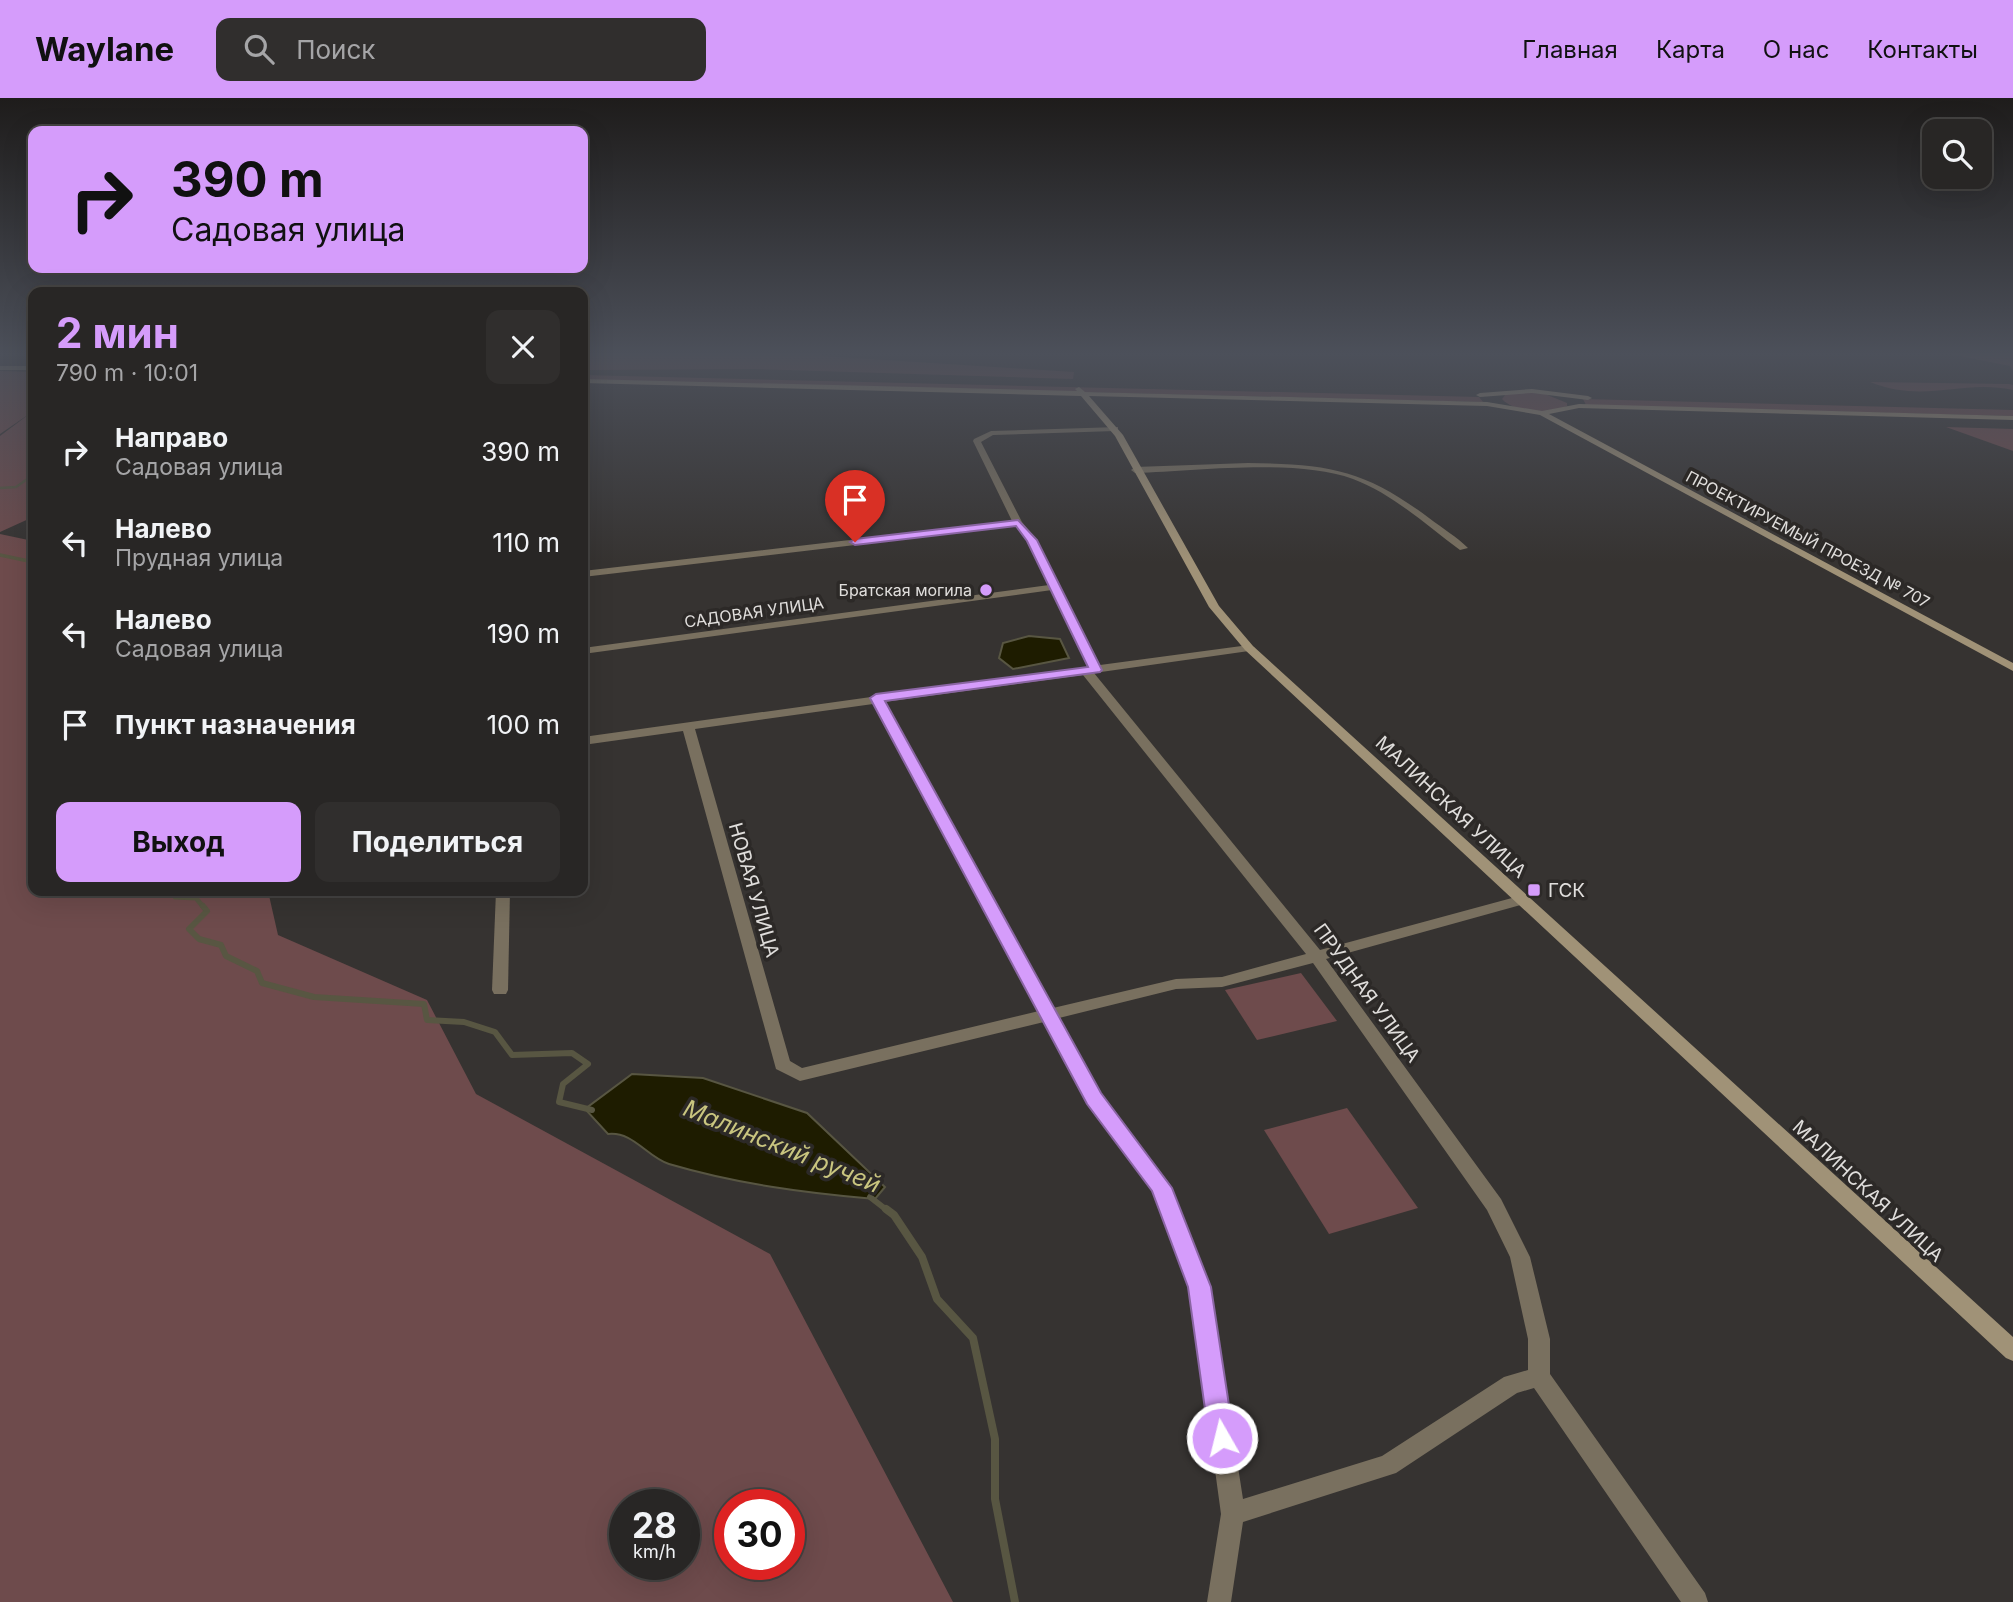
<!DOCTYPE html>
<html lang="ru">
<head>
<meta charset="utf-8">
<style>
  body { margin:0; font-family:Inter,sans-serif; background:#302e2d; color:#f1f3f6; height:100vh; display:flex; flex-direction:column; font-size:26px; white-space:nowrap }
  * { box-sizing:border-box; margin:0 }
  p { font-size:23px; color:#a5a5a7 }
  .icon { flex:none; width:38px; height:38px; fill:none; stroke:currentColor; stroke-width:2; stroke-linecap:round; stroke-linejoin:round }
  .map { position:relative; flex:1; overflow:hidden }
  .panel { position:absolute; left:28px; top:189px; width:560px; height:609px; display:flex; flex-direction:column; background:#282625; border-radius:14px; box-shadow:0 7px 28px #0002,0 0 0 2px #444342 }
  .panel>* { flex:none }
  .hud { position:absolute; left:28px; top:28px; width:560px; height:147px; border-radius:14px; box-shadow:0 7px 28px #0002,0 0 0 2px #444342; background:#d59cfb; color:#111; overflow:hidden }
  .controls { position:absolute; left:1922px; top:21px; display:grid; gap:14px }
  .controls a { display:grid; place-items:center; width:70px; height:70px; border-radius:14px; background:#282625; box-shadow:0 7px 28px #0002,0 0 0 2px #444342; font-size:35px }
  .speed { position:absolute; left:609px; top:1391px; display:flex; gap:14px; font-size:35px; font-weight:700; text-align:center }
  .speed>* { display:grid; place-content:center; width:91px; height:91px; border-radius:50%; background:#282625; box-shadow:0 7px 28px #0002,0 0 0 2px #444342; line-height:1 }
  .speed small { font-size:18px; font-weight:400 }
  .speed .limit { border:10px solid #d22; background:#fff; color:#111 }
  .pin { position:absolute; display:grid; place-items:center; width:60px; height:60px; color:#fff; margin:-72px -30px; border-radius:50% 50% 50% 0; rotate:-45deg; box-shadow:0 0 7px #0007 }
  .pin .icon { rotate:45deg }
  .me { position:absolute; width:77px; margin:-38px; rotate:352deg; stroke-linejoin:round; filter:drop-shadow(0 0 5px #0008) }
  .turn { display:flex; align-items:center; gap:24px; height:147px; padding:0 28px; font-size:32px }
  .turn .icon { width:91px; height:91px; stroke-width:2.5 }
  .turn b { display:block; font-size:49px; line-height:60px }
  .round { display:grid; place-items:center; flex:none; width:74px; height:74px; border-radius:14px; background:#302e2d }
  .overview { display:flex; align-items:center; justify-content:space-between; height:119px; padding:0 28px }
  h1 { font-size:42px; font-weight:700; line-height:52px; color:#d59cfb }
  .button { display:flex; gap:14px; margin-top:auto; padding:14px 28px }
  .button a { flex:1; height:80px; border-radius:14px; background:#d59cfb; color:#111; font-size:28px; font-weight:700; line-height:80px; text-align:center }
  .button a+a { background:#302e2d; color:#f1f3f6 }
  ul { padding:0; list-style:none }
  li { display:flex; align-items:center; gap:21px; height:91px; padding:0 28px }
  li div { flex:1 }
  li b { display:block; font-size:26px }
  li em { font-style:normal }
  header { display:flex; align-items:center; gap:42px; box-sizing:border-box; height:98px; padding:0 35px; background:#d59cfb; color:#111 }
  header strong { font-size:33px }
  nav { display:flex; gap:38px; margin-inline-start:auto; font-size:24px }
  .search { width:490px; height:63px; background:#302e2d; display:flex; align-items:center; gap:18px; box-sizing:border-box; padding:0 24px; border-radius:14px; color:#a5a5a7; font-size:26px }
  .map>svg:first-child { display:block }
</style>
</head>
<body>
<header>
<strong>Waylane</strong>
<div class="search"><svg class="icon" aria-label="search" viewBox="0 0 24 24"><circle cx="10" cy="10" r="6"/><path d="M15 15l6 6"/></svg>Поиск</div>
<nav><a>Главная</a><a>Карта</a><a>О нас</a><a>Контакты</a></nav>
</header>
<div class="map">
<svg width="2013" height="1504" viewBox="0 0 2013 1504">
  <rect width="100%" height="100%" fill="#363331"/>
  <g fill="#6e4b4c" fill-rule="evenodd">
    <path d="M583,254H821L823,258L1074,274L1073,281L755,271L583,272Z"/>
    <path d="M1939,254H2013V273L2010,268Z"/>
    <path d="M0,273L33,274V419L0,434V338L32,314L0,336Z"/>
    <path d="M583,277L1479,299L1483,304L583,282Z"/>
    <path d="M1870,284L2009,286L2013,287V292C1961,281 1925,306 1870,284Z"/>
    <path d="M1520,294L1545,296L1567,305V308C1550,317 1516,316 1502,301L1506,296Z"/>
    <path d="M1583,301L2013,312V318L1586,307Z"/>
    <path d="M1946,329L2013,331V353Z"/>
    <path d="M0,436L33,443V793H268L278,837L427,902L476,996L770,1156L953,1504H0ZM625,1407H684V1466H625ZM730,1407H789V1466H730Z"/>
    <path d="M1301,875L1337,923L1257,942L1225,892Z"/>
    <path d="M1347,1010L1418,1110L1329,1136L1264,1032Z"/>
  </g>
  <g fill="#1e1c00" stroke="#585642" stroke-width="2">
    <path d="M1029,538L1060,541L1069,560L1013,571L999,560L1003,545Z"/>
    <path d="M632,976L703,980L807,1015L885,1089L875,1101C805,1095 737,1086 669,1066C647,1059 633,1033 608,1036L585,1011Z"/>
  </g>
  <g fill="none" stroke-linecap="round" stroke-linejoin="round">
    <path stroke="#585642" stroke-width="2.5" d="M0,390L16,389L33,377"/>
    <path stroke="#585642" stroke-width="3.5" d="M0,457L33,464"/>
    <path stroke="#585642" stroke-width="5" d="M173,793L175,799L196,800L204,810"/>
    <g stroke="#585642" stroke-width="6">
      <path d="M203,808L207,813L189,831L199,841L221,847L226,858L257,873L262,885L314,899L424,906L427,922L464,924L495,934L512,957L572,955L588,966L563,986L559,1004L592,1012"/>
      <path d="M870,1099L888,1113"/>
    </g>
    <path stroke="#585642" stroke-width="8" d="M886,1111L894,1117L922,1159L937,1201L973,1240L995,1341V1401L1015,1504"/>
    <g fill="#79705f" fill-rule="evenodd">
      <path d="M1118,329V333H1115L993,337L981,344L1022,424L1037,442L1100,567L1249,547L1255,550L1249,553L1094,575L1320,852L1523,797L1530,802L1528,805L1326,861L1501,1101L1530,1159L1550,1241V1276L1705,1495L1708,1504H1681L1534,1290L1517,1295L1396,1375L1243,1424L1231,1504H1207L1221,1416L1190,1189L1154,1093L1088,1005L1044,924L800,983L776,971L683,633L583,647V639L871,599L876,596L880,598L1089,569L1052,492L583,556V550L1049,487L1028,443L1016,428L583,479V473L1012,423L973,343L974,341L991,333ZM1083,577L1306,856L1222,879L1176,881L1053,910L884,604ZM873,606L1039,913L802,970L790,963L695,631ZM1313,865L1487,1112L1510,1159L1528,1241V1272L1504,1279L1382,1358L1243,1401L1210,1189L1169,1085L1100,995L1059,920L1176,891L1222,889Z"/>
      <path d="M1248,365C1328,366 1364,371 1429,420C1442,430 1457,439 1468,450L1460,452C1426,427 1393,396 1353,381C1296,360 1197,373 1135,375L1131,372L1135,369Z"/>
      <path d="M496,793H510L508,892L506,896H494L492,892Z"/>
    </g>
    <g fill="#a09277" fill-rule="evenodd">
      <rect x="0" y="268" width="33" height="4"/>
      <path d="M583,281L1077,293L1075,291L1079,289L1085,294L1487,304L1542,313L1579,306L2013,318V322L1579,310L1549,316L2013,565V573L1540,317L1487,308L1089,298L1123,337L1219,508L1253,548L2013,1239V1263L2006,1260L1245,552L1209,509L1115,338L1081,298L583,285Z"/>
      <path d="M1532,291L1588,298L1592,300L1588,302L1532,295L1480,299L1476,297L1480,295Z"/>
    </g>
  </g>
  <linearGradient id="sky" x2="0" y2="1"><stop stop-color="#1e1c1b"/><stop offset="0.55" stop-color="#4c505a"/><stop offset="1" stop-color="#4c505a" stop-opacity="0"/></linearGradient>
  <rect width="2013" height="465" fill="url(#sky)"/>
  <path fill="#d59cfb" stroke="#8a65a3" stroke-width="2" d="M1018,422L1037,442L1102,572L1100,574L885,603L1101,995L1172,1090L1211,1189L1234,1340L1231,1349L1222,1353L1213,1349L1209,1340L1188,1189L1152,1093L1087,1006L870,600L876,596L1088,569L1027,443L1016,428L855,447L850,444L855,441Z"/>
  <g fill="#d59cfb" stroke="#2c2927" stroke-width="2.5">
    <circle cx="986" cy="492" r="7"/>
    <rect x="1527" y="785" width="14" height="14" rx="3.5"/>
  </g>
  <g text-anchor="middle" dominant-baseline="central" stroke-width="7" stroke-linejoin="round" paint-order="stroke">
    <g font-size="16" fill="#e0dedc" stroke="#2c2927">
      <text transform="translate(1808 441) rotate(28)">ПРОЕКТИРУЕМЫЙ ПРОЕЗД № 707</text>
      <text transform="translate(754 514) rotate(-8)">САДОВАЯ УЛИЦА</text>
    </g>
    <g font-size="16" fill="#e0dedc" stroke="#2c2927" text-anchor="end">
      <text x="972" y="492">Братская могила</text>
    </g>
    <g font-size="19" fill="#e0dedc" stroke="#2c2927">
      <text transform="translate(1451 709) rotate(43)">МАЛИНСКАЯ УЛИЦА</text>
      <text transform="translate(754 792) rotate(74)">НОВАЯ УЛИЦА</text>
      <text transform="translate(1367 895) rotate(54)">ПРУДНАЯ УЛИЦА</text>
      <text transform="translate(1868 1093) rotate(43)">МАЛИНСКАЯ УЛИЦА</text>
    </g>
    <g font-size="19" fill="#e0dedc" stroke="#2c2927" text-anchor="start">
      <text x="1548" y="792">ГСК</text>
    </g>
    <g font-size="24" font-style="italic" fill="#c9c57f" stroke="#2c2927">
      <text transform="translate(782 1048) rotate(22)">Малинский ручей</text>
    </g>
  </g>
</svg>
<div class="controls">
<a><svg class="icon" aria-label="search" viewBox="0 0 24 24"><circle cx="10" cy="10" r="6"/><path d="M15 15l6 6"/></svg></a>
</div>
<div class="speed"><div>28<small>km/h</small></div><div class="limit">30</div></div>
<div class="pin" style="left:855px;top:444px;background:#d93025"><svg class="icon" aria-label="arrive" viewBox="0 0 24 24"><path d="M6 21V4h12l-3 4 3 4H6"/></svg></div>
<svg class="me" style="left:1222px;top:1340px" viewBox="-20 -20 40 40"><circle r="17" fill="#d59cfb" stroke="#fff" stroke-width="3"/><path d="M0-11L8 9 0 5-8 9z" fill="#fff"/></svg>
<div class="hud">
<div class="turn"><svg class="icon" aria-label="right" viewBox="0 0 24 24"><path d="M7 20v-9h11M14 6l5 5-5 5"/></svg><div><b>390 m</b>Садовая улица</div></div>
</div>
<section class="panel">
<div class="overview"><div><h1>2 мин</h1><p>790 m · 10:01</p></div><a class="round"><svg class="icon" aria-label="close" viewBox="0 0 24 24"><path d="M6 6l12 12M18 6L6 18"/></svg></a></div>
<ul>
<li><svg class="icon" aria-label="right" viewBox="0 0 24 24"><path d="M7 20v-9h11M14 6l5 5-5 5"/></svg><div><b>Направо</b><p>Садовая улица</p></div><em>390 m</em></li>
<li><svg class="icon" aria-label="left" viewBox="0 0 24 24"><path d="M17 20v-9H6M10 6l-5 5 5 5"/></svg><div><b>Налево</b><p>Прудная улица</p></div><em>110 m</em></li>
<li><svg class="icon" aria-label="left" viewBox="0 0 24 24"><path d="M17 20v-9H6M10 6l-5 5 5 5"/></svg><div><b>Налево</b><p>Садовая улица</p></div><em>190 m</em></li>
<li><svg class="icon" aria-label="arrive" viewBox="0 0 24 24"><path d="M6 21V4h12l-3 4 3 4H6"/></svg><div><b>Пункт назначения</b></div><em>100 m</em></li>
</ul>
<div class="button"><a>Выход</a><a>Поделиться</a></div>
</section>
</div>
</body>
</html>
